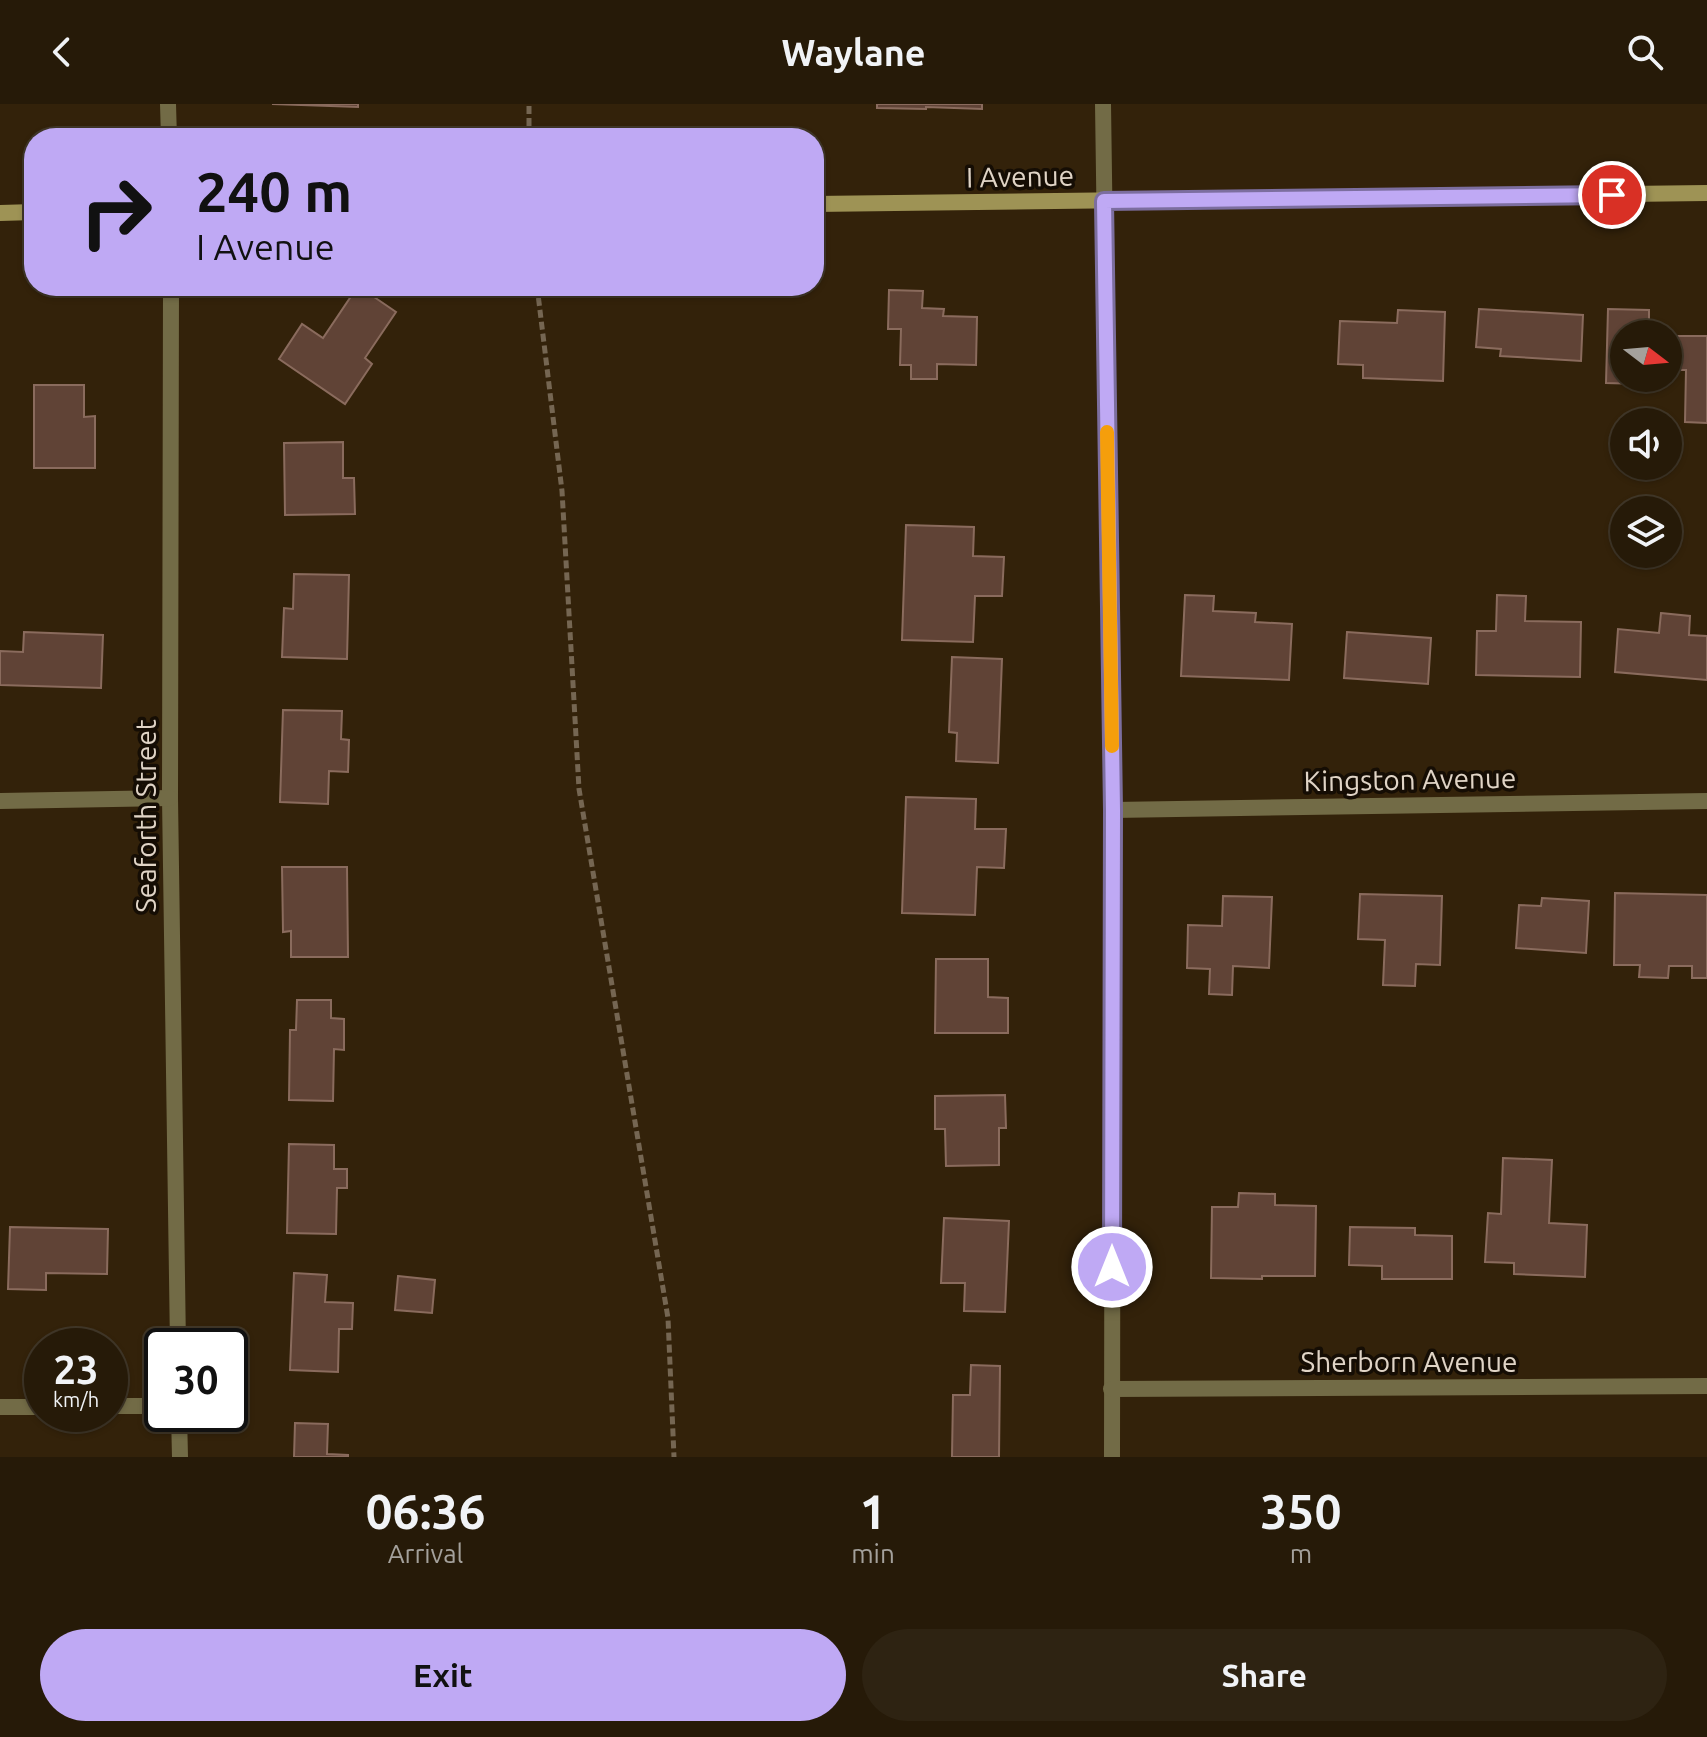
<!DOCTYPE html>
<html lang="en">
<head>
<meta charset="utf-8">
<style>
  body { margin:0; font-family:Ubuntu,sans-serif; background:#2e2312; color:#f1f3f6; height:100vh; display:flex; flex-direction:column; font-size:30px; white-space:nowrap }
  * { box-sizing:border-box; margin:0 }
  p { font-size:26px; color:#a4a19c }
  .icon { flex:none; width:44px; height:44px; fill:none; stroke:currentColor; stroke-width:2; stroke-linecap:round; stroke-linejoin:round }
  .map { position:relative; height:1353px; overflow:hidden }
  .panel { display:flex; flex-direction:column; background:#261a08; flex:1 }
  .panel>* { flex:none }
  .hud { position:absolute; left:24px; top:24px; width:800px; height:168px; border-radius:32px; box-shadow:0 2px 6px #0004,0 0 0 2px #423829; background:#bfa9f4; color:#111; overflow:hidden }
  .needle { width:52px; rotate:106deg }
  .tools { position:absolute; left:1610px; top:216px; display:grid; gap:16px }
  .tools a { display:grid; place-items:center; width:72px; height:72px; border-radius:50%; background:#261a08; box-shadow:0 2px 6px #0004,0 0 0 2px #423829; font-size:40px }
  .speed { position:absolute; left:24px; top:1224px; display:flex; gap:16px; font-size:40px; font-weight:700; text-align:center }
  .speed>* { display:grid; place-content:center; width:104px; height:104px; border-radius:50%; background:#261a08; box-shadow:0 2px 6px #0004,0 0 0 2px #423829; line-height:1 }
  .speed small { font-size:20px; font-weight:400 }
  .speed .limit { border:4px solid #111; border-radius:12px; background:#fff; color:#111 }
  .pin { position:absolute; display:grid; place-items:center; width:68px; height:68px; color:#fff; margin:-34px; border:4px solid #fff; border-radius:50%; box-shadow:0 2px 8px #0007 }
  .me { position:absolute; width:88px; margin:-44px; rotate:0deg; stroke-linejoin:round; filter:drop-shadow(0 0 6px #0008) }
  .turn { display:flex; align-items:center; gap:28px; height:168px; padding:0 40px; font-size:36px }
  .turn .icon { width:104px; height:104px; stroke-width:2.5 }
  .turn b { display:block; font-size:56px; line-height:68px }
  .eta { display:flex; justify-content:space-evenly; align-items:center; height:136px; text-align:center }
  .eta b { font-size:48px; font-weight:700; line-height:56px }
  .button { display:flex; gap:16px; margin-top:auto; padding:16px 40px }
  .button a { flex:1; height:92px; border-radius:48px; background:#bfa9f4; color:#111; font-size:32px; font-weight:700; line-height:92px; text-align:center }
  .button a+a { background:#2e2312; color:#f1f3f6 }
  header { display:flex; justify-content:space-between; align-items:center; height:104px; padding:0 40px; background:#261a08; font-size:36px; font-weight:700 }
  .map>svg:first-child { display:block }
</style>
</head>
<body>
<header><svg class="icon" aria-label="back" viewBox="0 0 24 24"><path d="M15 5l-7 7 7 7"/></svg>Waylane<svg class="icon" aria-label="search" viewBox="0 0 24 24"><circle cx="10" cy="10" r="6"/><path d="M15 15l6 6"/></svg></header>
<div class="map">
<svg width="1707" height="1353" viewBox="0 0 1707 1353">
  <rect width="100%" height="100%" fill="#33220a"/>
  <g fill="#604336" stroke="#8a6b5d" stroke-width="2">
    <path d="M272,0H358V3Z"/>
    <path d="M877,0H982V5L926,3V5L877,4Z"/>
    <path d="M358,182L396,208L365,254L372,260L345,300L279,255L302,220L323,234Z"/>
    <path d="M889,186L923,187L922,204L944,205L943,212L977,213L976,261L937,260V275H911V261H900L901,225H888Z"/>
    <path d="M1479,205L1583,211L1581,257L1500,252L1501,245L1476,243Z"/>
    <path d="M1608,205L1649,206V230H1624V274H1642L1641,280L1606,279Z"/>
    <path d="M1398,206L1445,208L1443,277L1363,274V261L1338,260L1340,217L1397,219Z"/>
    <path d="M1668,232H1707V319L1685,318L1686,266H1668Z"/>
    <path d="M34,281H84V313L95,312V364H34Z"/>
    <path d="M343,338V374H354L355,410L285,411L284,339Z"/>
    <path d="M906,421L974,423L973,452L1004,453L1002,492H975L973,538L902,536Z"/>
    <path d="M294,470L349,471L347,555L282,553L284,504L293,505Z"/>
    <path d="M1185,491L1214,492L1213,507L1256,509L1255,518L1292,520L1289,576L1181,572Z"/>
    <path d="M1497,491L1526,492L1525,517L1581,518L1580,573L1476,571L1477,527H1496Z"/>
    <path d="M1661,509L1690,512L1689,531L1707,532V576L1615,568L1618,525L1659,529Z"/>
    <path d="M24,528L103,531L101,584L0,581V547L23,548Z"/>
    <path d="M1347,528L1431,534L1428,580L1344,574Z"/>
    <path d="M952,553L1002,555L998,659L956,657L957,629L949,628Z"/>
    <path d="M283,606L342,607L341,635L349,636L348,668L329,667L328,700L280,698Z"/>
    <path d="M906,693L976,695L975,725H1006L1004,764L977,763L975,811L902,809Z"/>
    <path d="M282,763H347L348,853H291V827L283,828Z"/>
    <path d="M1615,789L1707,791V874H1692V862H1669L1668,874L1639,873L1640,861H1614Z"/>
    <path d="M1360,790L1442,792L1440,861L1416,860L1415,882L1383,881L1385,836L1358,835Z"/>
    <path d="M1223,792L1272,793L1269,864L1233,862L1232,891L1209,890L1210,865L1187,864L1188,821L1222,822Z"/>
    <path d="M1542,794L1589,797L1586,849L1516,844L1519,801L1541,802Z"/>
    <path d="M936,855H988V893L1008,894V929H935Z"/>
    <path d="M297,896H331V914L344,915V946L334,945L333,997L289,996L290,926H296Z"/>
    <path d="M1005,991L1006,1024H999V1061L946,1062L945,1025H935V992Z"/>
    <path d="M289,1040L334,1041V1065H347V1084H337L336,1130L287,1129Z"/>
    <path d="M1503,1054L1552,1056L1549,1119L1587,1121L1585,1173L1514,1170V1159L1485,1158L1488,1109L1501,1110Z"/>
    <path d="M1239,1089L1275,1090V1101L1316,1102L1315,1172H1262V1175L1211,1174L1212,1103H1238Z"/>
    <path d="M944,1114L1009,1117L1005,1208L964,1207L965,1179H941Z"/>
    <path d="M10,1123L108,1125L107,1170L46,1169V1186L8,1185Z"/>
    <path d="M1350,1123L1415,1124V1131L1452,1132V1175H1382V1162L1349,1161Z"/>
    <path d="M294,1169L327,1171L325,1198L353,1199L352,1225H339L338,1268L290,1266Z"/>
    <path d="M398,1172L435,1176L432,1209L395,1206Z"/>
    <path d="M971,1261L1000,1262L999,1353H952L953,1291H970Z"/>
    <path d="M295,1319L328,1320L327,1350L348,1351V1353H294Z"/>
  </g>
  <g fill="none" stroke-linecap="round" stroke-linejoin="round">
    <g stroke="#756652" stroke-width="5" stroke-dasharray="8 4" stroke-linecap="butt">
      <path d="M529,34V0"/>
      <path d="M537,182L562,387L579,685L668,1214L674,1353"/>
    </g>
    <g stroke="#726b46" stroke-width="16">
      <path d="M168,0L169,34"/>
      <path d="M1103,0L1113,706L1112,1353"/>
      <path d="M171,182L170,694L178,1242"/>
      <path d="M0,697L170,694"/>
      <path d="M1113,706L1707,697"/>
      <path d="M1111,1285L1707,1282"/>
      <path d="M110,1302H162"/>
      <path d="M0,1303H42"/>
      <path d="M179,1310L180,1353"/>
    </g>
    <g stroke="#9e9355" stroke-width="16">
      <path d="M814,100L1707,89"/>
      <path d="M0,109L34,108"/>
    </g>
  </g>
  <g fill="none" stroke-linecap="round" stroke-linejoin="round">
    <defs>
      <path id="route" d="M1112,1163L1113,706L1104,97L1612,91"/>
    </defs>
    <use href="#route" stroke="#7c6e9f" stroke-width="20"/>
    <use href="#route" stroke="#bfa9f4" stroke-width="14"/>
    <path stroke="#f59e0b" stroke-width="14" d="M1107,328L1112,642"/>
  </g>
  <g text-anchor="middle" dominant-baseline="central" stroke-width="7" stroke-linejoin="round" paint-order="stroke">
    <g font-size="28" fill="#e0d4c6" stroke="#150d04">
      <text transform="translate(1020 72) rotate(-1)">I Avenue</text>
      <text transform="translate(1410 675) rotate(-1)">Kingston Avenue</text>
      <text transform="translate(145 712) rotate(-90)">Seaforth Street</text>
      <text x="1409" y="1257">Sherborn Avenue</text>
    </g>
  </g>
</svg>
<div class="tools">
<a><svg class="needle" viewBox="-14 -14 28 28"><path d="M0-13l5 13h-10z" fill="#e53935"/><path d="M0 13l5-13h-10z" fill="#a4a19c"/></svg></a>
<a><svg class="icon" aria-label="sound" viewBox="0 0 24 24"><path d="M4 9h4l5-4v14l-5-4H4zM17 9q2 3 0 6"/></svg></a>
<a><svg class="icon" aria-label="layers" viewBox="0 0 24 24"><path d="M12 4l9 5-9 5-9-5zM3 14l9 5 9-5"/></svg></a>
</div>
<div class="speed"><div>23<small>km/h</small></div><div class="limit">30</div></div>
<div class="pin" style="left:1612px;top:91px;background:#d93025"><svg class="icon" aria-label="arrive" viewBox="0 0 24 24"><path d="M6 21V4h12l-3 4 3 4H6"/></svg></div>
<svg class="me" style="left:1112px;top:1163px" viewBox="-20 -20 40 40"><circle r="17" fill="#bfa9f4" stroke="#fff" stroke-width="3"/><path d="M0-11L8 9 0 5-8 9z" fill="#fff"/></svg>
<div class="hud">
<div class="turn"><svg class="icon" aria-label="right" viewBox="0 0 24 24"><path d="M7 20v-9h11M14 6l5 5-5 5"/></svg><div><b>240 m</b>I Avenue</div></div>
</div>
</div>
<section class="panel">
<div class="eta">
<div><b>06:36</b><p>Arrival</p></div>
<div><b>1</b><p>min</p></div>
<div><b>350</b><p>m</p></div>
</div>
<div class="button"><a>Exit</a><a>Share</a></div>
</section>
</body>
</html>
